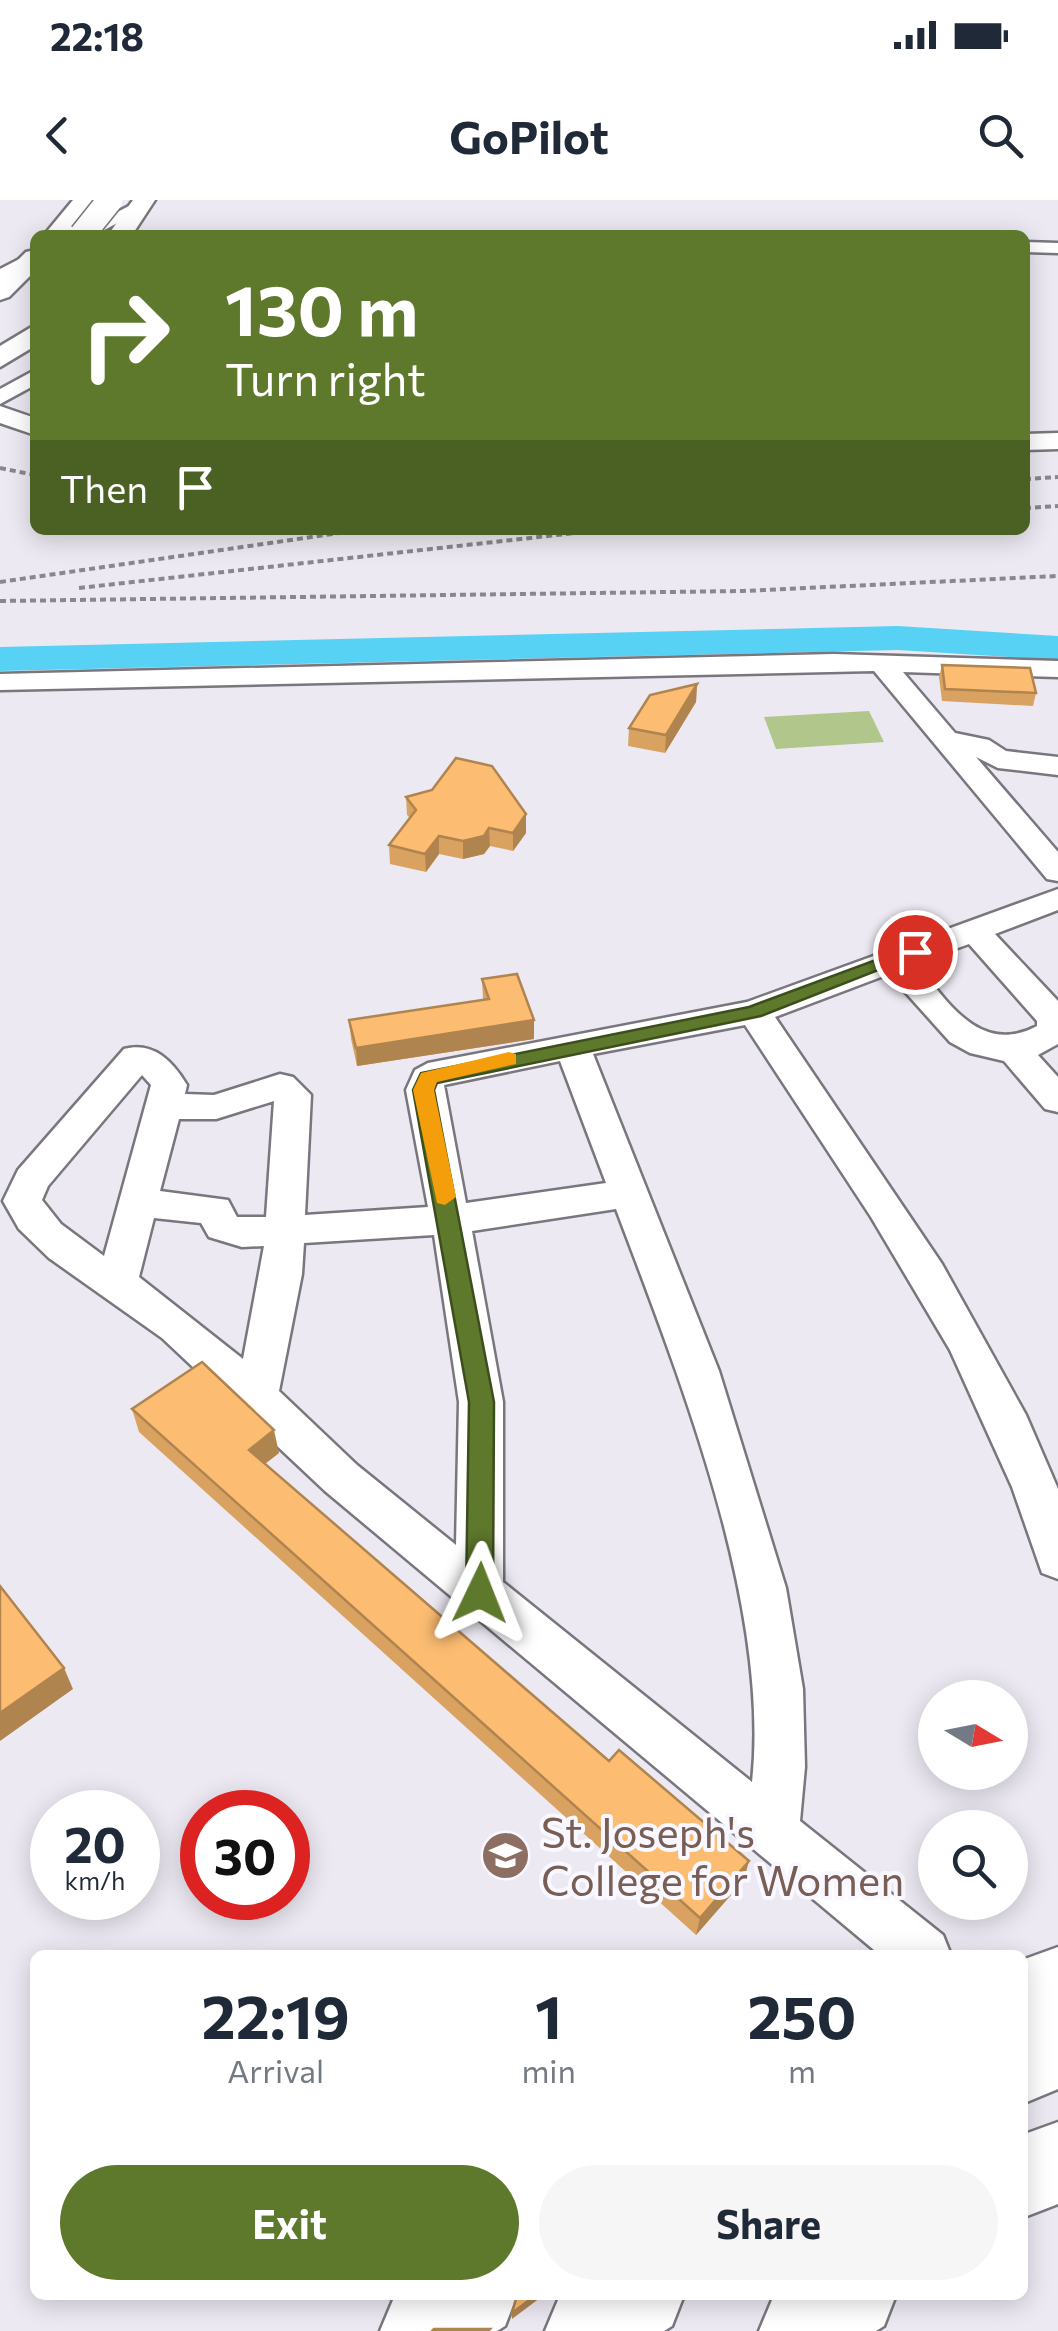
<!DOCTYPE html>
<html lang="en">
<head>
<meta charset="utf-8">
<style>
  body { margin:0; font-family:Commissioner,sans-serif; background:#f6f6f7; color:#1f2937; height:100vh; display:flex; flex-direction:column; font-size:38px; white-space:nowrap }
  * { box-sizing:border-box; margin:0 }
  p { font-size:32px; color:#747a83 }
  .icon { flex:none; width:55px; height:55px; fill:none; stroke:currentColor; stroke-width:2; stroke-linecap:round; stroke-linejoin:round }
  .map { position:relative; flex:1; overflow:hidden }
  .panel { position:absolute; left:30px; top:1750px; width:998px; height:350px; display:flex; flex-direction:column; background:#fff; border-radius:15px; box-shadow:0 5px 25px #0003 }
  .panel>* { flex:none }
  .hud { position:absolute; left:30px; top:30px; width:1000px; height:305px; border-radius:15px; box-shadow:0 5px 25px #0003; background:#5e782c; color:#fff; overflow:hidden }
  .needle { width:65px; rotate:100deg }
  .tools { position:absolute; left:918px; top:1480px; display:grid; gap:20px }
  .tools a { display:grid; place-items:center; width:110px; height:110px; border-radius:50%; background:#fff; box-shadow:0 5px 25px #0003; font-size:50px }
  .speed { position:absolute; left:30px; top:1590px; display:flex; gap:20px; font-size:50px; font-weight:700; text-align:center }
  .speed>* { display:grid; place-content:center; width:130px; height:130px; border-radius:50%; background:#fff; box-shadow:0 5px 25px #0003; line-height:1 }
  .speed small { font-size:25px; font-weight:400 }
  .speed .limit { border:15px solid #d22; background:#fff; color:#111 }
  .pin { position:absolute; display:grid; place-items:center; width:85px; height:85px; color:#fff; margin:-42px; border:5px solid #fff; border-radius:50%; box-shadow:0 2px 10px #0007 }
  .me { position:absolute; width:110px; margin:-55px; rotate:2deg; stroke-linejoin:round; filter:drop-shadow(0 0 8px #0008) }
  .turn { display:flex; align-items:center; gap:35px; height:210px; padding:0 30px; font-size:45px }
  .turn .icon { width:130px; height:130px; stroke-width:2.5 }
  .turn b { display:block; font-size:70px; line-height:85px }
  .then { display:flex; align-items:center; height:95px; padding:0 30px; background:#0003; gap:20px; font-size:38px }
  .eta { display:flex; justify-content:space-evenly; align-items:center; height:170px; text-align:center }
  .eta b { font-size:60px; font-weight:700; line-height:70px }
  .primary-button { display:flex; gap:20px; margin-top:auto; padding:20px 30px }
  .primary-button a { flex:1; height:115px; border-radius:60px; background:#5e782c; color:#fff; font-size:40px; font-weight:700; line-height:115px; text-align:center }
  .primary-button a+a { background:#f6f6f7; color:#1f2937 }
  .status { display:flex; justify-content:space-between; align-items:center; height:70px; padding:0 50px; background:#fff; direction:ltr }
  .status svg { height:28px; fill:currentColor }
  header { display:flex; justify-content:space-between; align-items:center; height:130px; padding:0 30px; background:#fff; font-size:45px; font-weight:700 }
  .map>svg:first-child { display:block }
</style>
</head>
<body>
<div class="status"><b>22:18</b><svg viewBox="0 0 49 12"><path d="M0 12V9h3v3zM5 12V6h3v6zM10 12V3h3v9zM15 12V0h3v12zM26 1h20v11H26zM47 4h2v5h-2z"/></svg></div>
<header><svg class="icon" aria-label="back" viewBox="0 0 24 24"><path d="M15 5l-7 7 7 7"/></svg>GoPilot<svg class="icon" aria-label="search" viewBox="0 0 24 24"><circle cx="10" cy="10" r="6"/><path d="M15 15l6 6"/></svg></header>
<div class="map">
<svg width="1058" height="2131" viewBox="0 0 1058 2131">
  <rect width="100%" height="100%" fill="#ece9f3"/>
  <path fill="#b0c68b" d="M869,511L884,542L776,549L764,517Z"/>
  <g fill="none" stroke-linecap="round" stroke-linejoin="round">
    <path fill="#57d1f4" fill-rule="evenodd" d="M898,426L1058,436V460L898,450L0,471V447Z"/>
    <defs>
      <g id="minor">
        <path d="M135,3L149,6L95,35H72Z"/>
        <path d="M1025,42L1058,43V53L1025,52Z"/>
        <path d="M35,51V63L0,81V69Z"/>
        <path d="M35,170V185L0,204V189Z"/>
        <path d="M834,454L1058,461V477L903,472L955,533L989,540L1006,551L1058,557V575L998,568L976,557L1058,652V681L1047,679L874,471L0,490V474Z"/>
        <path d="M1058,689V710L995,734L1058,801V844L1038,855L1058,877V912L1045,909L1004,861L970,853L950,842L889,774L775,817L942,1064L1026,1215L1058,1289V1379L1042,1373L1012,1287L950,1150L871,1017L745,825L593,854L719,1171L786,1388L803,1489L805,1567L800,1621L943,1735L951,1755H880L325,1291L162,1138L49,1058L19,1029L3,1001L18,970L124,849C154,841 173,862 187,885L185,894L214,895L280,874L293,877L311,895L305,1015L428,1007L406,890L415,870L428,863L747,802ZM969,744L1037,821V826C981,856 948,803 916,763ZM560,861L606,983L466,1003L444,885ZM142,875L151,885L104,1056L61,1024L42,1000L48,986ZM274,901L266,1017H237L228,1000L160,991L179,919H216ZM616,1009C678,1174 771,1405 752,1582L503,1382V1202L472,1031ZM154,1018L201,1023L209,1037L242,1047L264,1046L243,1159L139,1077ZM434,1035L459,1202L456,1345L357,1265L279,1191L302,1074L304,1043Z"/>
      </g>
      <g id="tertiary">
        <path d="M0,206L35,218V235L0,223Z"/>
        <path d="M1058,233V249L1025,250V234Z"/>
      </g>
      <g id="primary">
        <path d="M73,0H96L68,35H44Z"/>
        <path d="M133,0H155L132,35H108Z"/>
        <path d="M35,50V71L9,97L0,100V78L26,52Z"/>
        <path d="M35,125V146L0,167V146Z"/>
        <path d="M1058,1747V1889L1022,1904V1760Z"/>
        <path d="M1058,1922V2004L1022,2018V1935Z"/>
        <path d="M400,2095H517L505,2126L497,2131H380L393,2100Z"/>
        <path d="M566,2095H684L672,2126L664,2131H545L558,2100Z"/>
        <path d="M779,2095H896L884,2126L876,2131H759L772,2100Z"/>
      </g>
    </defs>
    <use href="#minor" stroke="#79767e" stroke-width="5"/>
    <use href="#tertiary" stroke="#79767e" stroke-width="5"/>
    <use href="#primary" stroke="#79767e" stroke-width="5"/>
    <use href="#minor" fill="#fff" fill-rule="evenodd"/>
    <use href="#tertiary" fill="#fff" fill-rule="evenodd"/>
    <use href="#primary" fill="#fff" fill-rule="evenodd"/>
    <g stroke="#89878d" stroke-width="4" stroke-dasharray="6 4" stroke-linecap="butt">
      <path d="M0,268L35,275"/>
      <path d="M1025,279L1058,277"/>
      <path d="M1025,308L1058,306"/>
      <path d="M0,382L360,330"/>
      <path d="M79,388L602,330"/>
      <path d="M0,401L743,391L1058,376"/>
    </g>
    <defs>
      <path id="primary-bridge" d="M82,35L110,0"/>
    </defs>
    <use href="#primary-bridge" stroke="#79767e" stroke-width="28" stroke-linecap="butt"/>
    <use href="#primary-bridge" stroke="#fff" stroke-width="25"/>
  </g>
  <g fill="#d9a261">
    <path d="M942,465L1036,493L1033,506L942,501L939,477Z"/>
    <path d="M697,484L696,502L665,553L628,546L629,528Z"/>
    <path d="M406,597L526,614V633L513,651L490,646L484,654L463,659L439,654L426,672L390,664L389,645L410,618L407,615Z"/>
    <path d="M482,779L534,839L357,866L351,839L349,820L483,800Z"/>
    <path d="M132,1209L279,1253L265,1264L744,1680L696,1735L139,1232Z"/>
  </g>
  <g fill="#b0844f">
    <path d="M697,484L696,502L665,553L666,535Z"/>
    <path d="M526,614V633L513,651V633Z"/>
    <path d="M489,628L490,646L484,654L463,659V641Z"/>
    <path d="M439,636V654L426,672L425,654Z"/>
    <path d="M534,820V839L357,866L356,848Z"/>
    <path d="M274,1230L279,1253L254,1272L249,1250Z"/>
    <path d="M64,1468L73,1489L0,1541V1513Z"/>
    <path d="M749,1661L744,1680L696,1735L700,1718Z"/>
    <path d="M536,2095H544L512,2119V2113Z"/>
  </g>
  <g fill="#fcbc71" stroke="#b0844f" stroke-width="2.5">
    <path d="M942,465L1030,468L1036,493L945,489Z"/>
    <path d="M697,484L666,535L629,528L650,495Z"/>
    <path d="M456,558L492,566L526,614L513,633L489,628L484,636L463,641L439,636L425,654L389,645L416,610L406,597L432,590Z"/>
    <path d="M517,774L534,820L356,848L349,820L489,799L482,779Z"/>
    <path d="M202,1162L274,1230L249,1250L609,1561L619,1550L749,1661L700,1718L132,1209Z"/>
    <path d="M0,1386L64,1468L0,1513Z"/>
    <path d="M517,2095H536L512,2113Z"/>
    <path d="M434,2129H490L488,2131H432Z"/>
  </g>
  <path fill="#5e782c" stroke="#3d4e1d" stroke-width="2.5" d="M908,748L924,752L761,816L437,883L434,890L494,1202L493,1393L489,1401H470L466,1393L469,1202L413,890L421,873L749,807Z"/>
  <path fill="#f59e0b" d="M509,852L516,854V864L437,882L434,890L456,997L445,1005L437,1003L413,890L421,873Z"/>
  <defs>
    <symbol id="university-disc" viewBox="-11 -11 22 22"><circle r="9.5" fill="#8d6e63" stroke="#f9f7ff"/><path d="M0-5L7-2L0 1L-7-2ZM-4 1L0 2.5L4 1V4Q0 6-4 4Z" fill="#fff"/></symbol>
  </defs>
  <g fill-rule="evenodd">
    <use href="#university-disc" x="478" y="1628" width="55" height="55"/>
  </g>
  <g text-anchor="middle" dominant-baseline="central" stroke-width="8" stroke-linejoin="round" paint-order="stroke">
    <g font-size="42" fill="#785e54" stroke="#f9f7ff" text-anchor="start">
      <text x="541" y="1631">St. Joseph's<tspan x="541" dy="48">College for Women</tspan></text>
    </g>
  </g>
</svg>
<div class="tools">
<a><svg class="needle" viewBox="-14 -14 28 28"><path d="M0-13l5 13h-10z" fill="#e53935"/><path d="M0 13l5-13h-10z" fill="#747a83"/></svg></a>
<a><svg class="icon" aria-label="search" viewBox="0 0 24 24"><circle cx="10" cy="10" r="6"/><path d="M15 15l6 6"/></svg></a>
</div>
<div class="speed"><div>20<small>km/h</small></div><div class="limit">30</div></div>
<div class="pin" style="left:915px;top:752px;background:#d93025"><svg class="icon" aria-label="arrive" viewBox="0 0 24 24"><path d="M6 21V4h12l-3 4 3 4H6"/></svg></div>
<svg class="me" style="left:480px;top:1393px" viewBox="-20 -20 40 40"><path d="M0-17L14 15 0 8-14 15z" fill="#5e782c" stroke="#fff" stroke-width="4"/></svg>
<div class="hud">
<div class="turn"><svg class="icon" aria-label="right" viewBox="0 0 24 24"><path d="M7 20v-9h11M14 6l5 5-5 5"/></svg><div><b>130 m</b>Turn right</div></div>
<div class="then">Then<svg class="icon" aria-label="arrive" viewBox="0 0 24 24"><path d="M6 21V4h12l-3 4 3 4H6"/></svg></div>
</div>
<section class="panel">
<div class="eta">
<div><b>22:19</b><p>Arrival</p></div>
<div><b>1</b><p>min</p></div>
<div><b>250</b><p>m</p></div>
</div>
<div class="primary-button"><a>Exit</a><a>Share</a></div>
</section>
</div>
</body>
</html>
